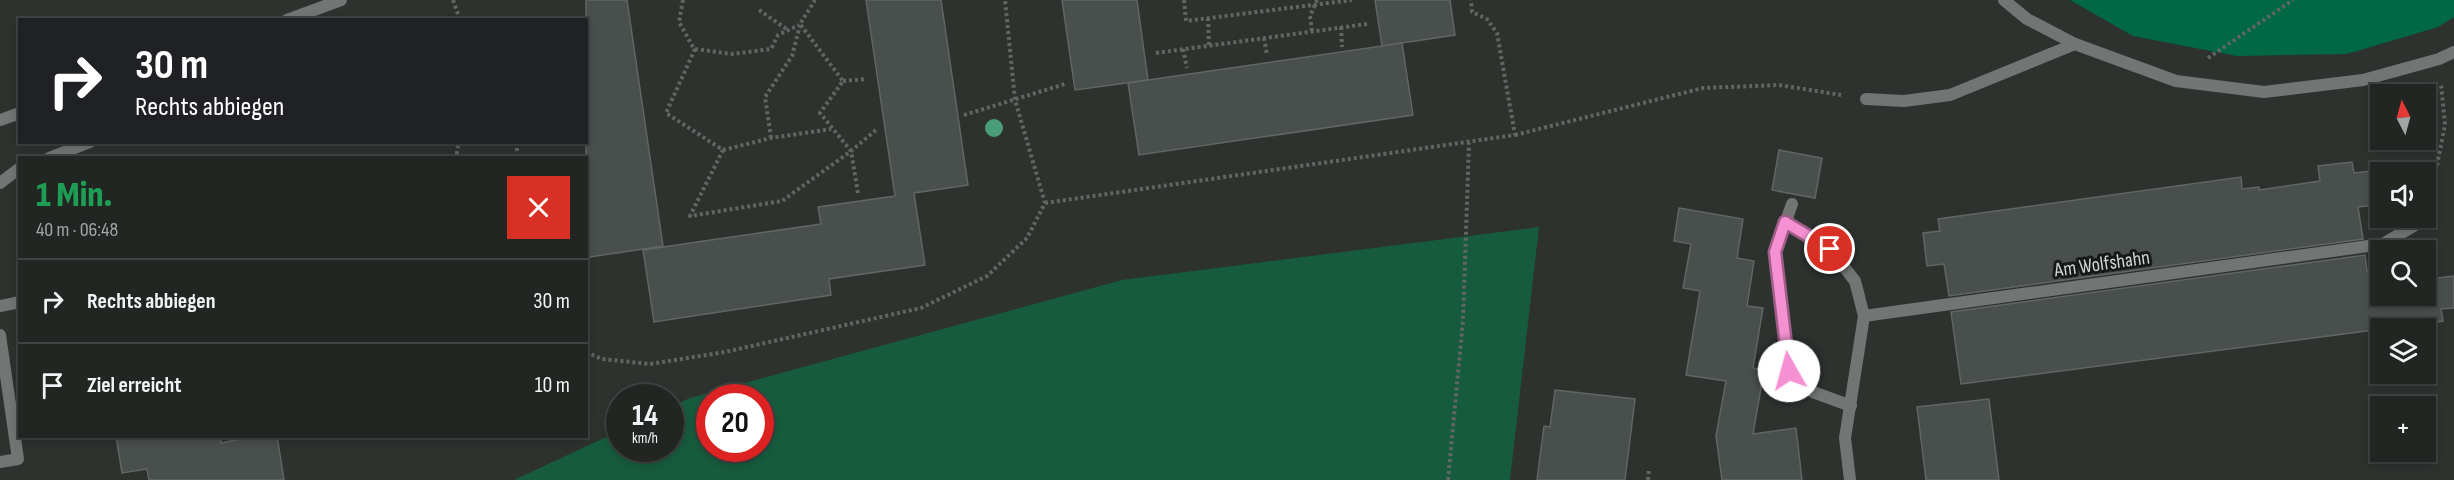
<!DOCTYPE html>
<html lang="de">
<head>
<meta charset="utf-8">
<style>
  body { margin:0; font-family:"Sofia Sans Condensed",sans-serif; background:#2e3230; color:#f1f3f6; height:100vh; display:flex; flex-direction:column; font-size:22px; white-space:nowrap }
  * { box-sizing:border-box; margin:0 }
  p { font-size:20px; color:#a2a5a6 }
  .icon { flex:none; width:33px; height:33px; fill:none; stroke:currentColor; stroke-width:2; stroke-linecap:round; stroke-linejoin:round }
  .map { position:relative; flex:1; overflow:hidden }
  .drawer { position:absolute; left:18px; top:156px; width:570px; height:282px; display:flex; flex-direction:column; background:#222623; border-radius:0px; box-shadow:0 3px 9px #0003,0 0 0 2px #3f4341 }
  .drawer>* { flex:none }
  .banner { position:absolute; left:18px; top:18px; width:570px; height:126px; border-radius:0px; box-shadow:0 3px 9px #0003,0 0 0 2px #3f4341; background:#202124; color:#fff; overflow:hidden }
  .needle { width:39px; rotate:354deg }
  .buttons { position:absolute; left:2370px; top:84px; display:grid; gap:12px }
  .buttons a { display:grid; place-items:center; width:66px; height:66px; border-radius:0px; background:#222623; box-shadow:0 3px 9px #0003,0 0 0 2px #3f4341; font-size:30px }
  .speed { position:absolute; left:606px; top:384px; display:flex; gap:12px; font-size:30px; font-weight:700; text-align:center }
  .speed>* { display:grid; place-content:center; width:78px; height:78px; border-radius:50%; background:#222623; box-shadow:0 3px 9px #0003,0 0 0 2px #3f4341; line-height:1 }
  .speed small { font-size:15px; font-weight:400 }
  .speed .limit { border:9px solid #d22; background:#fff; color:#111 }
  .pin { position:absolute; display:grid; place-items:center; width:51px; height:51px; color:#fff; margin:-26px; border:3px solid #fff; border-radius:50%; box-shadow:0 2px 6px #0007 }
  .me { position:absolute; width:66px; margin:-33px; rotate:353deg; stroke-linejoin:round; filter:drop-shadow(0 0 4px #0008) }
  .turn { display:flex; align-items:center; gap:21px; height:126px; padding:0 18px; font-size:27px }
  .turn .icon { width:78px; height:78px; stroke-width:2.5 }
  .turn b { display:block; font-size:42px; line-height:51px }
  .round { display:grid; place-items:center; flex:none; width:63px; height:63px; border-radius:0px; background:#2e3230 }
  .headline { display:flex; align-items:center; justify-content:space-between; height:102px; padding:0 18px }
  h1 { font-size:36px; font-weight:800; line-height:45px; color:#1e9e55 }
  ul { padding:0; list-style:none }
  li { display:flex; align-items:center; gap:18px; height:84px; padding:0 18px; border-top:2px solid #3f4341 }
  li div { flex:1 }
  li b { display:block; font-size:22px }
  li em { font-style:normal }
  .map>svg:first-child { display:block }
</style>
</head>
<body>
<div class="map">
<svg width="2454" height="480" viewBox="0 0 2454 480">
  <rect width="100%" height="100%" fill="#2d322f"/>
  <path fill="#175b3e" fill-rule="evenodd" d="M1539,227L1510,480H514L619,431L620,448H670L671,407L690,398L1122,280ZM710,398H760V448H710Z"/>
  <path fill="#006844" d="M2070,0H2454V17L2438,27L2347,54L2237,56L2133,36Z"/>
  <g fill="#494f4c" stroke="#616663" stroke-width="1.5">
    <path d="M586,0H627L663,246L590,257L586,232Z"/>
    <path d="M866,0H941L968,185L914,193L925,265L829,279L831,295L654,322L643,250L821,224L818,207L895,196Z"/>
    <path d="M1062,0H1137L1148,80L1075,90Z"/>
    <path d="M1375,0H1450L1455,35L1382,46Z"/>
    <path d="M1402,43L1413,115L1139,155L1128,83Z"/>
    <path d="M1779,150L1822,158L1815,198L1772,190Z"/>
    <path d="M2352,162L2354,173L2371,171L2376,205L2358,207L2363,239L1949,296L1944,264L1927,266L1923,233L1940,231L1938,219L2241,177L2242,189L2259,187V190L2320,181L2318,166Z"/>
    <path d="M1679,208L1743,219L1737,258L1754,261L1747,306L1763,308L1753,368L1764,370L1753,434L1796,428L1802,480H1722L1716,436L1726,381L1686,375L1700,291L1683,288L1691,244L1674,241Z"/>
    <path d="M2365,255L2367,271L2380,270V296H2426V264L2435,262L2437,278L2454,276V308L2441,309L2443,321L1961,384L1951,312Z"/>
    <path d="M1555,390L1635,399L1625,480H1537L1544,426L1550,427Z"/>
    <path d="M1989,399L1999,480H1926L1917,407Z"/>
    <path d="M116,436H220L221,443L256,436H277L284,480H149L147,469L122,473Z"/>
  </g>
  <g fill="none" stroke-linecap="round" stroke-linejoin="round">
    <g stroke="#626663" stroke-width="4" stroke-dasharray="3 3" stroke-linecap="butt">
      <path d="M453,0L460,20"/>
      <path d="M683,0L679,22L694,49"/>
      <path d="M1184,0L1186,21L1352,0"/>
      <path d="M759,10L788,30"/>
      <path d="M1208,18L1209,45"/>
      <path d="M1341,27L1342,47"/>
      <path d="M1312,31L1310,16L1317,0"/>
      <path d="M1264,38L1267,55"/>
      <path d="M695,49L666,113L723,150L690,216L782,201L851,151L820,113L843,81L800,24L815,0"/>
      <path d="M695,49L732,54L771,49L778,35L799,25"/>
      <path d="M1183,49L1187,68"/>
      <path d="M1156,53L1367,24"/>
      <path d="M2208,58L2293,0"/>
      <path d="M843,81L866,79"/>
      <path d="M964,115L1065,84"/>
      <path d="M1515,135L1703,88L1779,85L1841,95"/>
      <path d="M771,138L765,97L792,56L800,25"/>
      <path d="M452,142L458,147L456,158"/>
      <path d="M516,142L518,158"/>
      <path d="M723,150L771,138L831,129"/>
      <path d="M858,193L851,151L876,130"/>
      <path d="M2431,195L2445,125L2441,84"/>
      <path d="M1045,203L1515,135L1497,33L1487,19L1472,12L1471,0"/>
      <path d="M586,352L602,359L650,364L725,352L921,308L987,276L1027,238L1045,203L1015,100L1005,0"/>
      <path d="M1448,480L1463,321L1469,143"/>
      <path d="M1648,480L1649,468"/>
    </g>
    <g stroke="#737574" stroke-width="12">
      <path d="M49,158L90,142"/>
      <path d="M0,183L20,168"/>
      <path d="M1792,204L1775,252L1789,371L1813,392L1851,406"/>
      <path d="M1785,222L1830,249L1855,281L1864,316"/>
      <path d="M0,306L20,302"/>
      <path d="M0,335L18,459L0,462"/>
    </g>
    <g stroke="#737574" stroke-width="12">
      <path d="M2004,0L2027,19L2075,44L2176,81L2264,92L2363,80L2439,59L2454,52"/>
      <path d="M287,20L341,0"/>
      <path d="M1866,99L1904,101L1950,95L2075,44"/>
      <path d="M0,120L20,113"/>
      <path d="M1850,480L1845,438L1864,316L2383,244L2427,218"/>
    </g>
  </g>
  <circle fill="#499d78" cx="994" cy="128" r="9"/>
  <g fill="none" stroke-linecap="round" stroke-linejoin="round">
    <defs>
      <path id="route" d="M1789,371L1775,252L1785,222L1830,249"/>
    </defs>
    <use href="#route" stroke="#9f5e88" stroke-width="15"/>
    <use href="#route" stroke="#f591d2" stroke-width="10"/>
  </g>
  <g text-anchor="middle" dominant-baseline="central" stroke-width="6" stroke-linejoin="round" paint-order="stroke">
    <g font-size="20" fill="#d2d5d3" stroke="#171918">
      <text transform="translate(2102 264) rotate(-8)">Am Wolfshahn</text>
    </g>
  </g>
</svg>
<div class="buttons">
<a><svg class="needle" viewBox="-14 -14 28 28"><path d="M0-13l5 13h-10z" fill="#e53935"/><path d="M0 13l5-13h-10z" fill="#a2a5a6"/></svg></a>
<a><svg class="icon" aria-label="sound" viewBox="0 0 24 24"><path d="M4 9h4l5-4v14l-5-4H4zM17 9q2 3 0 6"/></svg></a>
<a><svg class="icon" aria-label="search" viewBox="0 0 24 24"><circle cx="10" cy="10" r="6"/><path d="M15 15l6 6"/></svg></a>
<a><svg class="icon" aria-label="layers" viewBox="0 0 24 24"><path d="M12 4l9 5-9 5-9-5zM3 14l9 5 9-5"/></svg></a>
<a>+</a>
</div>
<div class="speed"><div>14<small>km/h</small></div><div class="limit">20</div></div>
<div class="pin" style="left:1830px;top:249px;background:#d93025"><svg class="icon" aria-label="arrive" viewBox="0 0 24 24"><path d="M6 21V4h12l-3 4 3 4H6"/></svg></div>
<svg class="me" style="left:1789px;top:371px" viewBox="-20 -20 40 40"><circle r="19" fill="#fff"/><path d="M0-13L10 11 0 6-10 11z" fill="#f591d2"/></svg>
<div class="banner">
<div class="turn"><svg class="icon" aria-label="right" viewBox="0 0 24 24"><path d="M7 20v-9h11M14 6l5 5-5 5"/></svg><div><b>30 m</b>Rechts abbiegen</div></div>
</div>
<section class="drawer">
<div class="headline"><div><h1>1 Min.</h1><p>40 m · 06:48</p></div><a class="round" style="background:#d93025;color:#fff"><svg class="icon" aria-label="close" viewBox="0 0 24 24"><path d="M6 6l12 12M18 6L6 18"/></svg></a></div>
<ul>
<li><svg class="icon" aria-label="right" viewBox="0 0 24 24"><path d="M7 20v-9h11M14 6l5 5-5 5"/></svg><div><b>Rechts abbiegen</b></div><em>30 m</em></li>
<li><svg class="icon" aria-label="arrive" viewBox="0 0 24 24"><path d="M6 21V4h12l-3 4 3 4H6"/></svg><div><b>Ziel erreicht</b></div><em>10 m</em></li>
</ul>
</section>
</div>
</body>
</html>
